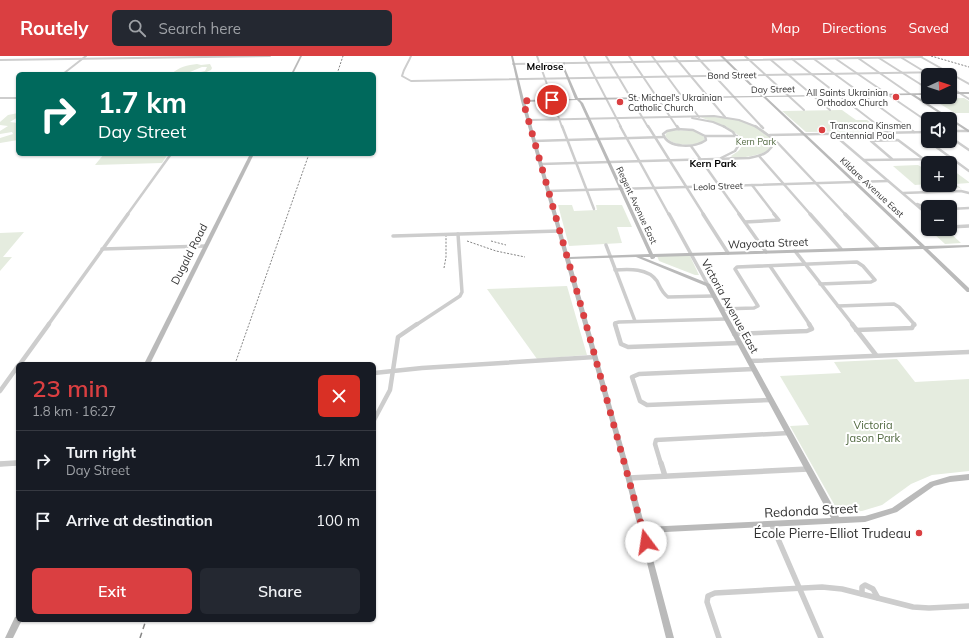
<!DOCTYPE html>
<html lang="en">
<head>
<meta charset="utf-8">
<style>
  body { margin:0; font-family:Mulish,sans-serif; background:#242831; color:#f1f3f6; height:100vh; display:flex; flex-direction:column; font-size:15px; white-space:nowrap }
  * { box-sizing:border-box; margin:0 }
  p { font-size:13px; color:#9ea1a6 }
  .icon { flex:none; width:22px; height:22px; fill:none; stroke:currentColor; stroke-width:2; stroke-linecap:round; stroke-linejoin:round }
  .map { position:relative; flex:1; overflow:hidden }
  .side { position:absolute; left:16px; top:306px; width:360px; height:260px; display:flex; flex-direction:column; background:#171b24; border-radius:6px; box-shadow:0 1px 3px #0004 }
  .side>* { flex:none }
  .hud { position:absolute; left:16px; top:16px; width:360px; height:84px; border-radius:6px; box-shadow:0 1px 3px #0004; background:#00695c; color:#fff; overflow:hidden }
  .needle { width:26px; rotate:87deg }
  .tools { position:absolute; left:921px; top:12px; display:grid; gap:8px }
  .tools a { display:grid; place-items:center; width:36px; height:36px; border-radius:6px; background:#171b24; box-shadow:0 1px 3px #0004; font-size:20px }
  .pin { position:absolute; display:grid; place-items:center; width:34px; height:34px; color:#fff; margin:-17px; border:2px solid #fff; border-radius:50%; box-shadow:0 1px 4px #0007 }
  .me { position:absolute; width:44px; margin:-22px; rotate:346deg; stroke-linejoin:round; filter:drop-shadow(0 0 3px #0008) }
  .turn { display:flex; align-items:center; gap:14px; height:84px; padding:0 16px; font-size:18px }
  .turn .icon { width:52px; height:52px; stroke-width:2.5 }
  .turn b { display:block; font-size:28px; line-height:34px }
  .round { display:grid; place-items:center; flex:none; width:42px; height:42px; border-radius:6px; background:#242831 }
  .summary { display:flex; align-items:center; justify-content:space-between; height:68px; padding:0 16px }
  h1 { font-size:24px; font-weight:600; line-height:30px; color:#da3f41 }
  .button { display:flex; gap:8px; margin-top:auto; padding:8px 16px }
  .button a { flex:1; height:46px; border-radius:6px; background:#da3f41; color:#fff; font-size:16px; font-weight:600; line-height:46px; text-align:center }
  .button a+a { background:#242831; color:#f1f3f6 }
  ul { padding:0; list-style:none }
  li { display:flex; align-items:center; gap:12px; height:60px; padding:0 16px; border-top:1px solid #363941 }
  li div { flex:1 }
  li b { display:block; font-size:15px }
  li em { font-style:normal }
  header { display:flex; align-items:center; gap:24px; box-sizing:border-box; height:56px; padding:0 20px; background:#da3f41; color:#fff }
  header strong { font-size:19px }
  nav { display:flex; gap:22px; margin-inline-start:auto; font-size:14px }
  .search { width:280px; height:36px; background:#242831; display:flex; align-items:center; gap:10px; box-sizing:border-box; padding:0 14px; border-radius:6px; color:#9ea1a6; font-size:15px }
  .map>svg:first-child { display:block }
</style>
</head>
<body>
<header>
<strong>Routely</strong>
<div class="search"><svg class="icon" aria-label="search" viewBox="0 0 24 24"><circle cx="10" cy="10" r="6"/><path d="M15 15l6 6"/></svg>Search here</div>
<nav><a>Map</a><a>Directions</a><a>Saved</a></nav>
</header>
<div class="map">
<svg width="969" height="582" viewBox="0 0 969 582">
  <rect width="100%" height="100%" fill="#fff"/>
  <g fill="#e5ecdf">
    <path d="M197,8L201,9L210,8L212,12L211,14L202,18H192L205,15L207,11H202L185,18H172C178,11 188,9 197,8Z"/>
    <path d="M964,42L969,45V57H955L932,43Z"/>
    <path d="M842,54L856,64H867L882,75L806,76L782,55Z"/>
    <path d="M18,57V61L10,66L18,67V84L0,87V82L13,78L12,76L0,78V75L8,70L0,69V66L8,59Z"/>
    <path d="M700,61C721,60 748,63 766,76C792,96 745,102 733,102L731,100C739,95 745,91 741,81L727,71Z"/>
    <path d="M673,74L695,75L703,80L705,83L699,88C687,89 674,91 665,80L667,76Z"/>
    <path d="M104,98H168L162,107L95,109Z"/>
    <path d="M918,109L928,115V128L915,129L893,110Z"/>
    <path d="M950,112L969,126V127L955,128L962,133L950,128V116H953Z"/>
    <path d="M558,149H572L574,155L597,154L596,149H622L632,171H617L622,187L569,190Z"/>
    <path d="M947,174L961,187L945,188L933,177Z"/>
    <path d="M24,176L3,201H12L0,215V177Z"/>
    <path d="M687,199L690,200L699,219H695L659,205L657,200Z"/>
    <path d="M567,230L587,299L537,303L487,233Z"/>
    <path d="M897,303L915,326L969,323V415L932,419L911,428L882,449L862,455L839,457L790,370L809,369L780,320L841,317L834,306Z"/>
  </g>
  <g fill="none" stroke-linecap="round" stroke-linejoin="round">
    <g stroke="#cdcdcd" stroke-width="2">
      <path d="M411,0C408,8 404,11 402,20L411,25L947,16"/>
      <path d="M537,0L562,71"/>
      <path d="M584,0L621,71"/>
      <path d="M606,0L648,71"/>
      <path d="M629,0L677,71"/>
      <path d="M652,0L683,42"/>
      <path d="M674,0L725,61"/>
      <path d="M696,0L762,71"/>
      <path d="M745,0L804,54"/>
      <path d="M921,1L969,28"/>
      <path d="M858,2L910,38"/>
      <path d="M879,2L928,33"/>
      <path d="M902,2L925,16"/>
      <path d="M792,3L880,71"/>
      <path d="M814,3L907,71"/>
      <path d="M836,3L928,66"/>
      <path d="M0,4L270,0"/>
      <path d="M771,4L830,54"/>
      <path d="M513,8L922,1"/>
      <path d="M63,18L86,0"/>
      <path d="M950,31L969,43"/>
      <path d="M940,41L942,42"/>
      <path d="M0,42H18"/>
      <path d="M692,52L699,61"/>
      <path d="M692,62L713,66L725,71"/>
      <path d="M528,64L714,60L739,64L757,71"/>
    </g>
    <g stroke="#cdcdcd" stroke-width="2.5">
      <path d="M562,70L594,153"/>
      <path d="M620,70L669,159"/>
      <path d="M648,70L704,159"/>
      <path d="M677,70L679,73"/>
      <path d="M761,70L763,72"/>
      <path d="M879,70L887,76"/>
      <path d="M905,70L914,76"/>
      <path d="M677,73L693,74L705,80L706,84C696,92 668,93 663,78L667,75Z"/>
      <path d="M950,75H969"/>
      <path d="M832,77L928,159"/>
      <path d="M770,79L928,76"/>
      <path d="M705,80H737"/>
      <path d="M950,81L969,94"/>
      <path d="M775,84L846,159"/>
      <path d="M534,85L664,81"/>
      <path d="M928,85L969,115"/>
      <path d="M691,90L740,159"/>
      <path d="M759,100L811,159"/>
      <path d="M721,102L735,95L740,87L733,76L723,70"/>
      <path d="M731,102L737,110"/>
      <path d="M892,103L871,85L898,84L922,102"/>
      <path d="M864,104L953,103"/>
      <path d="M541,108L749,102C761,100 771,97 775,84L755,70"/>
      <path d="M752,129L775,159"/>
      <path d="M548,135L888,125"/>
      <path d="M903,137L961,135L969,137"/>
      <path d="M917,148L928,152"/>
      <path d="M950,153L969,152"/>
      <path d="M127,159L171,98"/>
    </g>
    <g stroke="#cdcdcd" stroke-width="3.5">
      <path d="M669,158L708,229"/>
      <path d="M703,158L728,197"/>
      <path d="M739,158L766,196"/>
      <path d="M810,158L841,193"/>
      <path d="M845,158L878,192"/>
      <path d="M926,158L928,159"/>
      <path d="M745,166L779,164L774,158"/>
      <path d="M950,171L969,170"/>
      <path d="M393,180L559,175"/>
      <path d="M606,189L635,265"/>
      <path d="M102,193L206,190"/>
      <path d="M795,195L853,269"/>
      <path d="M770,210L810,269"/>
      <path d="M615,214C629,213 648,212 657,225C660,231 662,237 668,241L713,240"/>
      <path d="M838,250L894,248L899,251L915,269"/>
      <path d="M721,253L754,252L758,250L735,213L737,211L857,206L863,210L875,224L871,226L820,228"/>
      <path d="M48,269L128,158"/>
      <path d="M416,269L460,240L462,236L458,178"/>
      <path d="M615,269V267L619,266L725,263"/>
    </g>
    <g stroke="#cdcdcd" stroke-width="4.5">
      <path d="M615,268L621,288L628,291L739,287"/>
      <path d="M852,268L876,299"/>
      <path d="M856,274L912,272L914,268"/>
      <path d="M734,278L807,275L812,273L809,268"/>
      <path d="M749,305L969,296"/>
      <path d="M20,308L49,268"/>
      <path d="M754,313L639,318L632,321L640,345L647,349L771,344"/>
      <path d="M374,317L422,312L595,301"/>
      <path d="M0,335L18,310"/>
      <path d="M374,364L390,334L398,281L417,268"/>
      <path d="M0,408L18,407"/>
      <path d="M661,408L655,388L656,384L789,377"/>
    </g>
    <g stroke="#cdcdcd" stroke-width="5.5">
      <path d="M661,407L665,420"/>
      <path d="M0,408L16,407"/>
      <path d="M629,422L808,413"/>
      <path d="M772,469L821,582"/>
      <path d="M862,538V531L865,529L873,533L878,542"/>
      <path d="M719,582L707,546L708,540L715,537L822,531L842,533L913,551L929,552L969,550"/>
    </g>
    <g fill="#bababa" fill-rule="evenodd">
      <path d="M300,0H302L293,18H291Z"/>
      <path d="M511,0H513L524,44L575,43L562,10L563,7L564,6L565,7L564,10L578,42L761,40L720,0H723L764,40L928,37V39H915L969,74V76H968L950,64V63H948L911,39L766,41L925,190L969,189V191L928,193L969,232V236H967L923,193L655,201V202L653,203H651L650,201H642L710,228L839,461L865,460L892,452L930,426L950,420L969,418V424L950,426L934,430L897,456L865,466L646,477L674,582H666L622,408L521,45ZM763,41L920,190L653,198L583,47L580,44ZM577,44L580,47L649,198L569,201L525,46ZM636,201L706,230L831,462L645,471L628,408L570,203Z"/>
      <rect x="950" y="36" width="19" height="2"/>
      <path d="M250,98H254L150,308H144Z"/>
      <path d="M18,560V564H22L13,582H5L15,561Z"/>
    </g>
    <g stroke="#858585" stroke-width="1" stroke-dasharray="2 1.5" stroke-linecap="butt">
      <path d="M931,0L969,11"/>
      <path d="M337,18L343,0"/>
      <path d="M467,185L496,195L525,201"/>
      <path d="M491,185L506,189"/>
      <path d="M444,212L446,201V180"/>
      <path d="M235,308L309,98"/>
    </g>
    <path stroke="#858585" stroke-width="1.5" stroke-dasharray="5.5 4" stroke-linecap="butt" d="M140,582L146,564"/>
  </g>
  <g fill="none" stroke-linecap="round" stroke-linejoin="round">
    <path stroke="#da3f41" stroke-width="7" stroke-dasharray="0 12.6" d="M552,44L523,45L583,257L646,486"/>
  </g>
  <g fill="#da3f41" stroke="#fff" stroke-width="1.5">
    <circle cx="896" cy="41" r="4"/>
    <circle cx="620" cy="46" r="4"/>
    <circle cx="822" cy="74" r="4"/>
    <circle cx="919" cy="477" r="4"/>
  </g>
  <g text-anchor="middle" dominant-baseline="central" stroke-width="4" stroke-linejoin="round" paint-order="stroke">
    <g font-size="9" fill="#303030" stroke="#fff">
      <text transform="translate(732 19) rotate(-1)">Bond Street</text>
      <text transform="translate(773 33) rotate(-1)">Day Street</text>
      <text transform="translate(718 130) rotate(-2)">Leola Street</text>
      <text transform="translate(872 131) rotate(43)">Kildare Avenue East</text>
      <text transform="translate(637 149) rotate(65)">Regent Avenue East</text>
    </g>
    <g font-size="9" fill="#303030" stroke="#fff" text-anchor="start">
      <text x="888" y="36" text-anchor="end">All Saints Ukrainian<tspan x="888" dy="10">Orthodox Church</tspan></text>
      <text x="628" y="41">St. Michael's Ukrainian<tspan x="628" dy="10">Catholic Church</tspan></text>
      <text x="830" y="69">Transcona Kinsmen<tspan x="830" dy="10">Centennial Pool</tspan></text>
    </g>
    <g font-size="9" fill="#516940" stroke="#fff">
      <text x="756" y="85">Kern Park</text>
    </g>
    <g font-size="10" font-weight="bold" fill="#000" stroke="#fff">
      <text x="545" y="10">Melrose</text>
      <text x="713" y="107">Kern Park</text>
    </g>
    <g font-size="11" fill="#303030" stroke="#fff">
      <text transform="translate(768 187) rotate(-2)">Wayoata Street</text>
      <text transform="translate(189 198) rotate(-63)">Dugald Road</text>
      <text transform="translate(730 250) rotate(61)">Victoria Avenue East</text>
    </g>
    <g font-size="11" fill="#516940" stroke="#fff">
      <text x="873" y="369">Victoria<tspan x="873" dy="13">Jason Park</tspan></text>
    </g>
    <g font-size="13" fill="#303030" stroke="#fff">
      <text transform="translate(811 454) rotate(-3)">Redonda Street</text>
    </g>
    <g font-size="13" fill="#303030" stroke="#fff" text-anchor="end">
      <text x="911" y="477">École Pierre-Elliot Trudeau</text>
    </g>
  </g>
</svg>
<div class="tools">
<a><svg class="needle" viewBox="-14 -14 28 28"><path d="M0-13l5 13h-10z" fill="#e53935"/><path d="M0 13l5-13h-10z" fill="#9ea1a6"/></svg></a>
<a><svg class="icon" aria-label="sound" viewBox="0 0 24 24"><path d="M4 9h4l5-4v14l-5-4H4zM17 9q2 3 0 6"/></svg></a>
<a>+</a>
<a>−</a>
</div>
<div class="pin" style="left:552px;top:44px;background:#d93025"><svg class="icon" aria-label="arrive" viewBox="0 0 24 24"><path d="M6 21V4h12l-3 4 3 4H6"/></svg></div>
<svg class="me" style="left:646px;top:486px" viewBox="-20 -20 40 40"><circle r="19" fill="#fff"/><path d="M0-13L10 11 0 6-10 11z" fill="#da3f41"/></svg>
<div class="hud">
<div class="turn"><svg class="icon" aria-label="right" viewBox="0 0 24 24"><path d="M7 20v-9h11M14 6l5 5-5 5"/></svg><div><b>1.7 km</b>Day Street</div></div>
</div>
<section class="side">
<div class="summary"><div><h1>23 min</h1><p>1.8 km · 16:27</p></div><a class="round" style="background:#d93025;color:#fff"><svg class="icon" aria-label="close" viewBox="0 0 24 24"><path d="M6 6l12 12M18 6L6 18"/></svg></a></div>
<ul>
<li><svg class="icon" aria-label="right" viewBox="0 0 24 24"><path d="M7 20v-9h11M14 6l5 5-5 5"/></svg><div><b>Turn right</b><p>Day Street</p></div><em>1.7 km</em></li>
<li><svg class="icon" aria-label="arrive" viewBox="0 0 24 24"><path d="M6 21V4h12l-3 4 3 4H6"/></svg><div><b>Arrive at destination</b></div><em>100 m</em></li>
</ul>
<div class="button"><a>Exit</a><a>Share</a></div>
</section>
</div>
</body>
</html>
